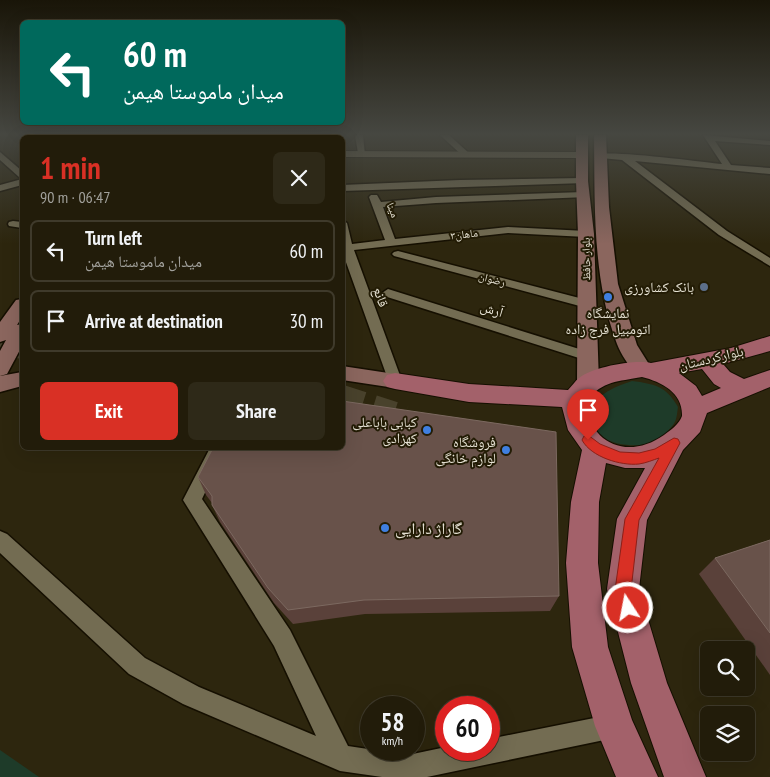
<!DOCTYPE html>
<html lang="en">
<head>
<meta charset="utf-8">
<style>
  body { margin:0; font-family:"PT Sans Narrow","Noto Naskh Arabic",sans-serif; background:#2e2918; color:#f1f3f6; height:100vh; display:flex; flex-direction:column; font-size:19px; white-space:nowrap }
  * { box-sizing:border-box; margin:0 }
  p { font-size:16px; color:#a2a19c }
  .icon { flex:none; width:28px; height:28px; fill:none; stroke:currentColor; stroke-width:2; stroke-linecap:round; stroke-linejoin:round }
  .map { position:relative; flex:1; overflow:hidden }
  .details { position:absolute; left:20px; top:135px; width:325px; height:315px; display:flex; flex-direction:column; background:#221c0a; border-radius:8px; box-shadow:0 5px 20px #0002,0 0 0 1px #3f3a2b }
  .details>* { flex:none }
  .banner { position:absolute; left:20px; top:20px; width:325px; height:105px; border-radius:8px; box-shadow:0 5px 20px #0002,0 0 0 1px #3f3a2b; background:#00695c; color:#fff; overflow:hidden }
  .tools { position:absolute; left:700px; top:641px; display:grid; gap:10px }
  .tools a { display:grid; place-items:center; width:55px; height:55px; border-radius:8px; background:#221c0a; box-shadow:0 5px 20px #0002,0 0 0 1px #3f3a2b; font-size:25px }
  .speed { position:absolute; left:360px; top:696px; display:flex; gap:10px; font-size:25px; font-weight:700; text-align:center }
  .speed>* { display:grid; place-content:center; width:65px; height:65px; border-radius:50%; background:#221c0a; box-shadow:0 5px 20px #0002,0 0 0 1px #3f3a2b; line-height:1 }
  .speed small { font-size:12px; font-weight:400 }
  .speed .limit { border:8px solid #d22; background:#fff; color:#111 }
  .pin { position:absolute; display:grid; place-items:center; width:42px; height:42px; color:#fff; margin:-51px -21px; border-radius:50% 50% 50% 0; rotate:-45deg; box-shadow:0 0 5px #0007 }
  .pin .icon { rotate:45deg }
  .me { position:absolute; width:55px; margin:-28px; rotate:349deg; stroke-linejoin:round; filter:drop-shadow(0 0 4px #0008) }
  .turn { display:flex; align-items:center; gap:18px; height:105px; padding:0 20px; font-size:22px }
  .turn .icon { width:65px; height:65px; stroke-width:2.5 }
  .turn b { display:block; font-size:35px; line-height:42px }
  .round { display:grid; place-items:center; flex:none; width:52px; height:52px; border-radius:8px; background:#2e2918 }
  .headline { display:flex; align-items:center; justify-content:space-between; height:85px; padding:0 20px }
  h1 { font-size:30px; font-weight:600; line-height:38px; color:#d93025 }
  .action { display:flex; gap:10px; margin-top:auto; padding:10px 20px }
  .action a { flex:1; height:58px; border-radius:8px; background:#d93025; color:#fff; font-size:20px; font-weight:600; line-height:58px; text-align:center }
  .action a+a { background:#2e2918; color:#f1f3f6 }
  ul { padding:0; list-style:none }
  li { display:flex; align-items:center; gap:15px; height:62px; margin:0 10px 8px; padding:0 10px; border:2px solid #3f3a2b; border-radius:8px }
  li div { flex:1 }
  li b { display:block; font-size:19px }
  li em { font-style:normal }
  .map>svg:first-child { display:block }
</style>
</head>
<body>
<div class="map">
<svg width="770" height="777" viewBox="0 0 770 777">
  <rect width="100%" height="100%" fill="#2d260e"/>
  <g fill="#1e3b29">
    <path d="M632,381C655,384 666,386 678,407C677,413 677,420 673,425C669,430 662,437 656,441C645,448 615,446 604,438C597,433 594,428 592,420C589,396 614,387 632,381Z"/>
    <path d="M0,750L39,777H0Z"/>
  </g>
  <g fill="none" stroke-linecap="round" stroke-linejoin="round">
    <g stroke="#49422c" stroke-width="22" stroke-dasharray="22 11" stroke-linecap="butt">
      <path d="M0,343L22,348"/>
      <path d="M342,396L405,416"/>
    </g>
    <defs>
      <g id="minor">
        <path d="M265,135H273L275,138H267Z"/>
        <path d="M292,135H317L312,138H285Z"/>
        <path d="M355,135H363L365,155L358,153Z"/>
        <path d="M440,135H449L471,155L464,157Z"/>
        <path d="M703,135L770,141V145L715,141L731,165L770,168V174L635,161L727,231L770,258V266L719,235L622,160L601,158L597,155C604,149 704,162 722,164Z"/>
        <path d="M0,152L22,171V178L19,177L0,160Z"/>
        <path d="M582,178L587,181L585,183L342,191V185L460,180Z"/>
        <path d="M22,179V185L0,191V185Z"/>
        <path d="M584,192L587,193V197L436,203L383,207L395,239L508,227L586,231L591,234L586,237L508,233L354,250L402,381L400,385L395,386L390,385L342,251V220L347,223L352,244L385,240L369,197L371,195H377L381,202L436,197Z"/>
        <path d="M13,221L22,222V228L9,226L8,224L9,222Z"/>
        <path d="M398,251L591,301L593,304L587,308L394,256L392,254L394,252Z"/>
        <path d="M388,289L592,353L594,356L592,359H582L384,296L382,293Z"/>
        <path d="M210,448H226L202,499L290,630L348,746L408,755L446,747V750H489V739L614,714L623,717L626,726L623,735L614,738L427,777H382L340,771L183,704L129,674L0,553V531L7,534L145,658L199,687L316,736L274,646L183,500Z"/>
      </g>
      <g id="tertiary">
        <path d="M183,135L181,138H166L169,135Z"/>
        <path d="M342,151L581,152L586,155L581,158L342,157Z"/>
      </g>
      <g id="secondary">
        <path d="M97,135H108L109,138H98Z"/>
        <path d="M119,135H155L158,138H116Z"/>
        <path d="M576,135H588V181L594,234L599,383L595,388L588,390L581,388L577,383L578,234L576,181Z"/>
        <path d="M594,135H606L609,207L618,284L637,345L652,369L649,374L642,376L635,374C629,365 621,355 617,344C592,278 595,205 594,135Z"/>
        <path d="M22,299V317L17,325L22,324V346L7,374L0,376V351L6,340L0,342V322L16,300Z"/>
        <path d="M342,366L395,374L402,376L405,381L402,386L395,388L342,380Z"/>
        <path d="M22,372V386L0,392V376Z"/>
      </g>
      <path id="primary" d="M770,336V351L723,364L730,372L744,379L770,370V387L707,413L700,432L683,450L647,520L639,589L667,683L706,777H664L631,683L607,589L617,519L645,468H625L606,463L599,502L598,563L608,647L632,720L658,777H616L595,726L572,647L566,563L571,502L582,450L568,430L562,407L469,402L395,389L387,387L383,381L387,375L395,373L469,384L568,390C572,386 575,381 579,378C592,367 635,359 651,363L731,348ZM702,369L714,384L721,388L702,396L696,386L679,373ZM642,377C662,382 683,393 682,416C679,424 671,430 664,435C629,460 589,445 586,401C604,380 617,382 642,377Z"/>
    </defs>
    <use href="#minor" stroke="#150f00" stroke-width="3"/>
    <use href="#tertiary" stroke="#150f00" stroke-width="2"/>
    <use href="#secondary" stroke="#150f00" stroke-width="3"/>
    <use href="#primary" stroke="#150f00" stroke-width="2"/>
    <use href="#minor" fill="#736c52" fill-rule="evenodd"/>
    <use href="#tertiary" fill="#736c52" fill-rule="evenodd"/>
    <use href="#secondary" fill="#8b665e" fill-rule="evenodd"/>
    <use href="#primary" fill="#a3616a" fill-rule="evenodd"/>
  </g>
  <g fill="#5a413a">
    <path d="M198,477L559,596L550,611L365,614L293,624L274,603L220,522L212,505V503L206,495Z"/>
    <path d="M770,540V675L699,574L715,558Z"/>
  </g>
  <g fill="#68524a" stroke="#7c6960">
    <path d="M342,401L556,432L559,596L364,600L288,610L268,588L212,505V496L198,477L213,448H342Z"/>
    <path d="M770,540V633L715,558Z"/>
  </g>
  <linearGradient id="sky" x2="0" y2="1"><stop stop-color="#191508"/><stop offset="0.55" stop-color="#464741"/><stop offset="1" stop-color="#464741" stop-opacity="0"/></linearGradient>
  <rect width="770" height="244" fill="url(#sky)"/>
  <path fill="#d93025" stroke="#8d1f18" d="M588,435L600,444L620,452L639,453L655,449L674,438L678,439L680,443L639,520L631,590L636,608L634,614L628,616L622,614L615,590L625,519L659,458C653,460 646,463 639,464C621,466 591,457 582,440L584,436Z"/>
  <circle fill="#5c6f8a" stroke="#231c05" stroke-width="2" cx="704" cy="287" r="5"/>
  <g fill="#3f7fe0" stroke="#231c05" stroke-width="2">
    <circle cx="608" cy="297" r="5"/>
    <circle cx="427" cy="430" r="5"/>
    <circle cx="506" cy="450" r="5"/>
    <circle cx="385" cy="528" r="5"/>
  </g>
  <g text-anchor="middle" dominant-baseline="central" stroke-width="4" stroke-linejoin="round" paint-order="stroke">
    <g font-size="11" fill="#e5e1d3" stroke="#231c05">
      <text transform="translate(393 210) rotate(69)">مینا</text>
      <text transform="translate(464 234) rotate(-6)">ماهان۳</text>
      <text transform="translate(586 259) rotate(-91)">بلوار حافظ</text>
      <text transform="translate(492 279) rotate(15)">رضوان</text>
    </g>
    <g font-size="14" fill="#e5e1d3" stroke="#231c05" text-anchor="end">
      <text x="694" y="287">بانک کشاورزی</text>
      <text x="608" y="313" text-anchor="middle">نمایشگاه<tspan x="608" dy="16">اتومبیل فرج زاده</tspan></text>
      <text x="417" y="422">کبابی باباعلی<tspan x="417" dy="16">کهزادی</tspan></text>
      <text x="496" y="442">فروشگاه<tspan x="496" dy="16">لوازم خانگی</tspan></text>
    </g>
    <g font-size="14" fill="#e5e1d3" stroke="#231c05">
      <text transform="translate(381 297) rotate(70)">قانع</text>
      <text transform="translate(492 309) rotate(18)">آرش</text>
      <text transform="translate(711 358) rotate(-13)">بلوارکردستان</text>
    </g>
    <g font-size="16" fill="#e5e1d3" stroke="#231c05" text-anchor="start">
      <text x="395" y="528">گاراژ دارایی</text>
    </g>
  </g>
</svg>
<div class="tools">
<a><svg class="icon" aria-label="search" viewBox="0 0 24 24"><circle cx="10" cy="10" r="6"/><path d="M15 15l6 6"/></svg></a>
<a><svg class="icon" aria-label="layers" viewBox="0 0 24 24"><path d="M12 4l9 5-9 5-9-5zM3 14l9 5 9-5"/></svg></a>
</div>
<div class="speed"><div>58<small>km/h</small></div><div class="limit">60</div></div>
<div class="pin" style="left:588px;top:440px;background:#d93025"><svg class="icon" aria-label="arrive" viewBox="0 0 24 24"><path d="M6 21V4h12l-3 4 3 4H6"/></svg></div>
<svg class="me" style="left:628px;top:608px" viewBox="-20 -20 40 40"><circle r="17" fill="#d93025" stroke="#fff" stroke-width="3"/><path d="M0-11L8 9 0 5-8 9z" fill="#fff"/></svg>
<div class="banner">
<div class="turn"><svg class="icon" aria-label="left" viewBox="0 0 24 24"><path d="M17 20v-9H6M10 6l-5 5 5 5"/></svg><div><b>60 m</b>میدان ماموستا هیمن</div></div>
</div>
<section class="details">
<div class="headline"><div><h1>1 min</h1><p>90 m · 06:47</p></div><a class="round"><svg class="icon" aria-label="close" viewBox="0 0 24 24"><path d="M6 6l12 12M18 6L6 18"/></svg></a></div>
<ul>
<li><svg class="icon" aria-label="left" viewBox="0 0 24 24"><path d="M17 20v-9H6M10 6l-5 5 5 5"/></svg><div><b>Turn left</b><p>میدان ماموستا هیمن</p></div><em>60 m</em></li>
<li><svg class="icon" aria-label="arrive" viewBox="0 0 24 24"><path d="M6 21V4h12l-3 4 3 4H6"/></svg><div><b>Arrive at destination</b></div><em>30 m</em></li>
</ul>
<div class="action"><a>Exit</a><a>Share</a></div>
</section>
</div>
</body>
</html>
